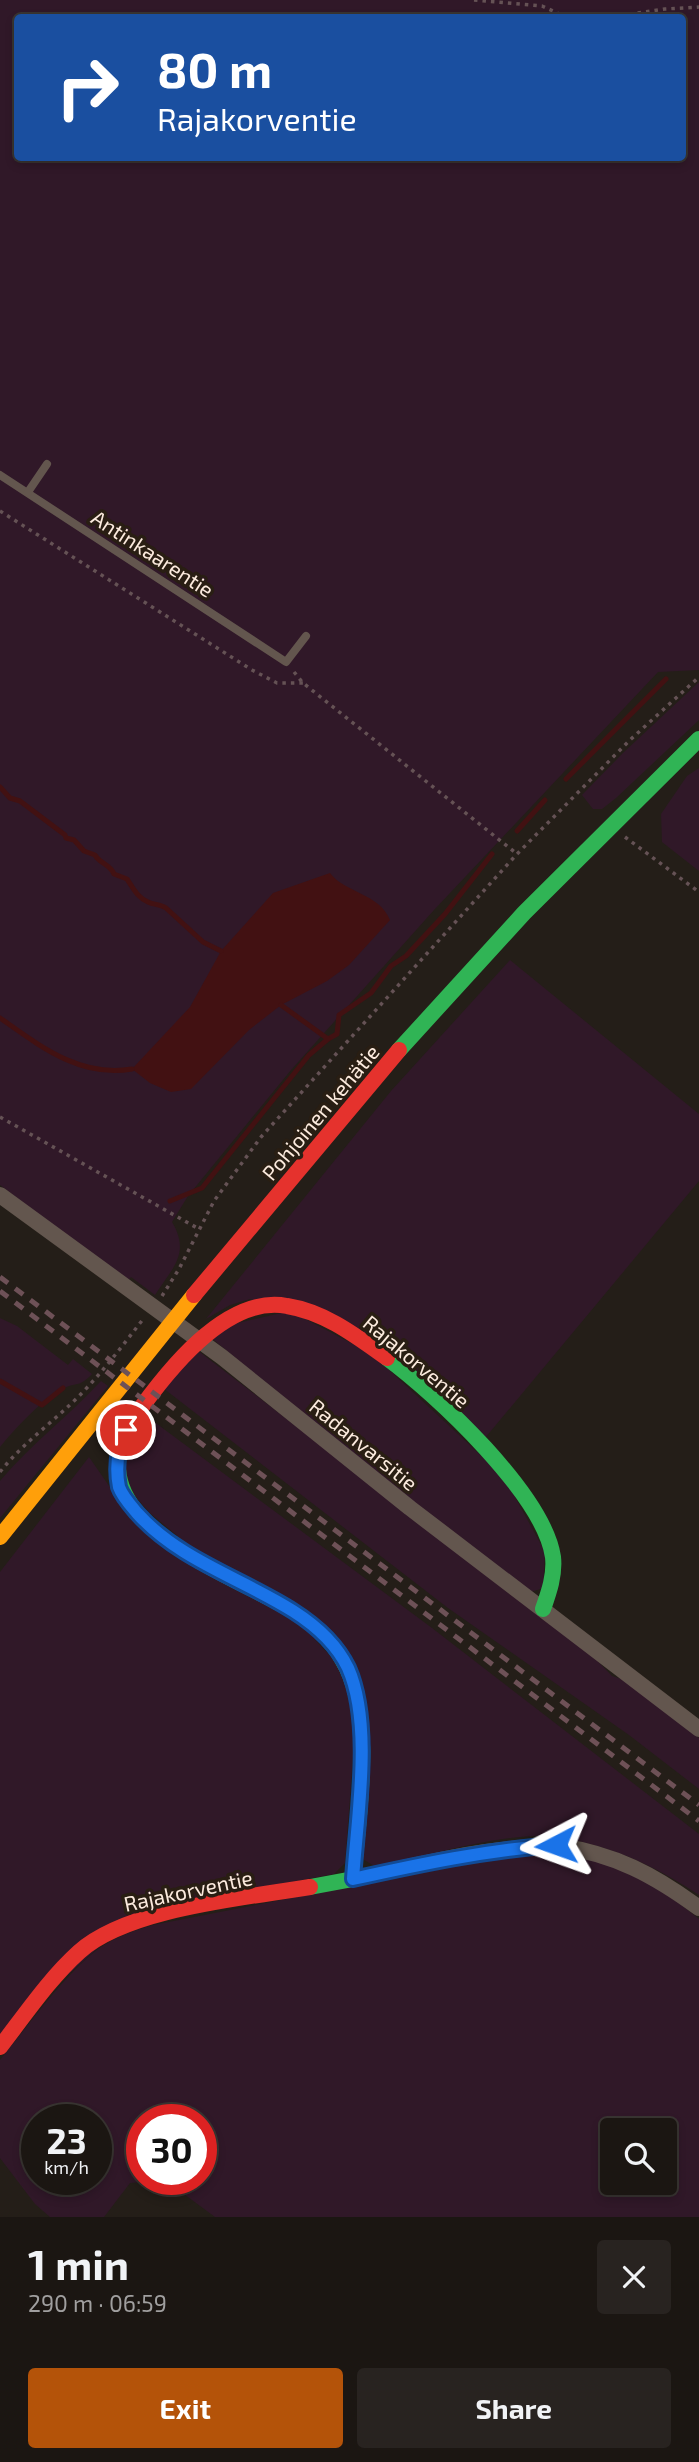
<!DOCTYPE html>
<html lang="en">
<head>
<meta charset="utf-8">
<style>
  body { margin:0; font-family:"Exo 2",sans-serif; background:#282320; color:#f1f3f6; height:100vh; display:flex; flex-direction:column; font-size:26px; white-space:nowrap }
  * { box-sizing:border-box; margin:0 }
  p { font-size:23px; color:#a09f9f }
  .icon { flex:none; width:38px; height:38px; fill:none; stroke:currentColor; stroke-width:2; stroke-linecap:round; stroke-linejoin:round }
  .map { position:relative; height:2217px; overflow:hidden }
  .panel { display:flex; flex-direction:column; background:#1b1612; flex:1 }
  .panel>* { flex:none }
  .guide { position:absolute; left:14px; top:14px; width:672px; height:147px; border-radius:7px; box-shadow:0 4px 10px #0003,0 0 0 2px #393532; background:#1a4fa0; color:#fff; overflow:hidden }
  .buttons { position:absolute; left:600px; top:2118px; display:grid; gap:14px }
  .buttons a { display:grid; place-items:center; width:77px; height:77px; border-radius:7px; background:#1b1612; box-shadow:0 4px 10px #0003,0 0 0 2px #393532; font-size:35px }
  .speed { position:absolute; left:21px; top:2104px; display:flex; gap:14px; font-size:35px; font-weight:700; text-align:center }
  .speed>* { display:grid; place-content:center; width:91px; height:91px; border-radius:50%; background:#1b1612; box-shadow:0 4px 10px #0003,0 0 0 2px #393532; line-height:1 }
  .speed small { font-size:18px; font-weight:400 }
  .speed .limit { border:10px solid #d22; background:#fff; color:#111 }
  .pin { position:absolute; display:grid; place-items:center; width:60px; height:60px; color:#fff; margin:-30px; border:4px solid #fff; border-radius:50%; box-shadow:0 2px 7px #0007 }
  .me { position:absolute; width:77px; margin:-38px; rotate:266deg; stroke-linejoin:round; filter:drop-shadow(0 0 5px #0008) }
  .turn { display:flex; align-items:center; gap:24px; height:147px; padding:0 28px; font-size:32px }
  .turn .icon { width:91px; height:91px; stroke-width:2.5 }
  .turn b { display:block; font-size:49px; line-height:60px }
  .round { display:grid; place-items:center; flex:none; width:74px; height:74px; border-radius:7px; background:#282320 }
  .head { display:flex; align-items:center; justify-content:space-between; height:119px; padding:0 28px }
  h1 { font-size:42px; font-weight:700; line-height:52px }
  .button { display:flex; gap:14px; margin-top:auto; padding:14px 28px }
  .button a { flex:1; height:80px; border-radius:7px; background:#b45309; color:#fff; font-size:28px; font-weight:700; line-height:80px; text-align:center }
  .button a+a { background:#282320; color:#f1f3f6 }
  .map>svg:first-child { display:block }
</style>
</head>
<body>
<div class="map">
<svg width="699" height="2217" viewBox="0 0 699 2217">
  <rect width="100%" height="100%" fill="#241e18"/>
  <g fill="#301828" fill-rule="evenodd">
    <path d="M0,0H699V670L658,672L434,910L291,1070L188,1196L172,1222C191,1254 172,1268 155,1295L131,1277L127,1282L0,1185ZM18,18H682V158H18Z"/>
    <path d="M699,682V720L616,798L602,809H593L582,795L623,753Z"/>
    <path d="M699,768V871L662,842L661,814L687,776Z"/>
    <path d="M510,960L699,1114V1181L485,1438L375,1340L250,1299L230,1305L206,1319L391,1091Z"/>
    <path d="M290,1311L372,1354L504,1477L545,1552L543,1588L528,1593L343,1448L209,1336L220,1327Z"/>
    <path d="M0,1318L17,1326L68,1365L73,1359L92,1374C80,1387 78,1382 64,1388C46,1395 12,1432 0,1447Z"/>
    <path d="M197,1350L585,1648L612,1676L624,1680L699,1738V1789L629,1735L448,1608L163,1388Z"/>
    <path d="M101,1381L108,1386L0,1518V1481C31,1444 69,1416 101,1381Z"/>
    <path d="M145,1415L432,1628L699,1834V1895C663,1871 625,1852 582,1842C574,1840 565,1836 556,1836C498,1833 432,1855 376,1867L361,1858L354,1669L192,1548L150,1513L126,1486V1447Z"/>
    <path d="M89,1457L114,1493L295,1619L344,1670L355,1731L345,1863L334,1874L139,1911L0,2036V1572Z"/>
    <path d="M557,1853L604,1863L660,1888L699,1919V2217H215L165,2180L130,2183L104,2217H50L35,2204L0,2158V2060C28,2026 64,1975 98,1949C115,1937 133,1931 153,1925L487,1860ZM37,2119H96V2179H37ZM142,2119H201V2179H142ZM612,2130H665V2182H612Z"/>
  </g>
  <path fill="#421112" d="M330,873C345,893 379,893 390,920L349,965L327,981L281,1005L249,1030L191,1089L171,1092L150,1083L132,1069L190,1007L221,951L273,893Z"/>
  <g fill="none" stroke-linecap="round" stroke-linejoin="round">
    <g stroke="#421112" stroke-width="5">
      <path d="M566,779L666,679"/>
      <path d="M0,787L10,798L20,801L65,835L66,838L74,840L84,851L95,855C100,864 110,864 114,874L127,879C133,888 137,897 148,902C154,905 160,904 166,908L203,942L221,951"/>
      <path d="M517,831L545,800"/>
      <path d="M0,1018C40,1046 80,1078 132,1069"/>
      <path d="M328,1039L337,1034L339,1015L371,993L391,966L406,956L445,914L492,854"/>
      <path d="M170,1201L202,1188L309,1055L328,1039L281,1005"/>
      <path d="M0,1381L42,1405L63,1388"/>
    </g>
    <g stroke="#655255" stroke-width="3.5" stroke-dasharray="3.5 5" stroke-linecap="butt">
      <path d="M474,0L542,6L568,18"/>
      <path d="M604,18L665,9L699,7"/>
      <path d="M0,511L252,670L277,683H303"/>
      <path d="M294,672L303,683L517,854"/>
      <path d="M625,837L699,892"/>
      <path d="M0,1117L199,1229"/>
      <path d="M162,1296L179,1269L214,1201L261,1137L517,854L630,740L699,677"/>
      <path d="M0,1472C23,1443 52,1423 78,1397C102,1373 123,1345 144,1318"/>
    </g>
    <g stroke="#63564e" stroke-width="8">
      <path d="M0,475L286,662L306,636"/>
      <path d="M28,492L47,464"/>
    </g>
    <g stroke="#63564e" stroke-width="16">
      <path d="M0,1195L222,1357L410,1508L699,1729"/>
      <path d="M353,1879C409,1867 465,1852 522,1848C533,1847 547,1844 559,1846C615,1854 654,1875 699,1908"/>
    </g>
    <g stroke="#30b455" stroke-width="16">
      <path d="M399,1050L524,913L699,739"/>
      <path d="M387,1358C436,1394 544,1495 553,1557C555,1575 549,1592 543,1609"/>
      <path d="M133,1419C68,1521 230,1572 293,1611C312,1623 331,1639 342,1659C376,1714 358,1817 353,1879L310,1887"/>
    </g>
    <path stroke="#ff9f0a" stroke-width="16" d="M0,1537L194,1295"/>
    <g stroke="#e5322d" stroke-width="16">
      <path d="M194,1295L399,1050"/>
      <path d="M133,1419C164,1375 225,1294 287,1306C325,1312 356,1336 387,1358"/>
      <path d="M0,2047C25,2015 49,1979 79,1952C128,1908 245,1898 310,1887"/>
    </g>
    <g stroke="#6e5157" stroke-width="5" stroke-dasharray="10 9" stroke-linecap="butt">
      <path d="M0,1277L699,1805"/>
      <path d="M0,1291L699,1821"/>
    </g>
  </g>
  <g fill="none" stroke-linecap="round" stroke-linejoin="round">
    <defs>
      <path id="route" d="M126,1430C118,1448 115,1467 119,1487C122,1496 131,1506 137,1513C179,1560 241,1578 293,1611C315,1625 337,1645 348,1668C373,1724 357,1818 353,1879C421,1864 487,1850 556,1845"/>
    </defs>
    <use href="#route" stroke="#114b97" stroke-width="18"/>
    <use href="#route" stroke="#1a73e8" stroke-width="12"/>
  </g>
  <g text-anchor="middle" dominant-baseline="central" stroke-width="7" stroke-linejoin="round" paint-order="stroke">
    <g font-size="21" fill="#fcebde" stroke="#291e13">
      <text transform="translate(153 553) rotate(33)">Antinkaarentie</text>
      <text transform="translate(320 1112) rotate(-50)">Pohjoinen kehätie</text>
      <text transform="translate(417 1361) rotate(40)">Rajakorventie</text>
      <text transform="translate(364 1444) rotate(39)">Radanvarsitie</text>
      <text transform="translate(188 1890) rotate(-12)">Rajakorventie</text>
    </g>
  </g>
</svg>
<div class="buttons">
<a><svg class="icon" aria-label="search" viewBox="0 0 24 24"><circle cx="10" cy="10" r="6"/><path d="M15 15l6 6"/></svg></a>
</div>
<div class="speed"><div>23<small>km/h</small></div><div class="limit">30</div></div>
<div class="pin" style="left:126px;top:1430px;background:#d93025"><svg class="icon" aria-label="arrive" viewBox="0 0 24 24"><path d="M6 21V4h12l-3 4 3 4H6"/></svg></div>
<svg class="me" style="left:556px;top:1845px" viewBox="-20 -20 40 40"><path d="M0-17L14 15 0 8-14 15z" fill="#1a73e8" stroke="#fff" stroke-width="4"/></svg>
<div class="guide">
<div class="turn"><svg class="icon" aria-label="right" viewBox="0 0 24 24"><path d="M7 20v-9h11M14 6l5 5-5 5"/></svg><div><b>80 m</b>Rajakorventie</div></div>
</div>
</div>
<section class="panel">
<div class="head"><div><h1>1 min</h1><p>290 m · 06:59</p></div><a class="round"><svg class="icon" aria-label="close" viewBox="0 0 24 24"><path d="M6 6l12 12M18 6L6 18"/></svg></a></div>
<div class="button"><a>Exit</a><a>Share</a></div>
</section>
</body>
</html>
